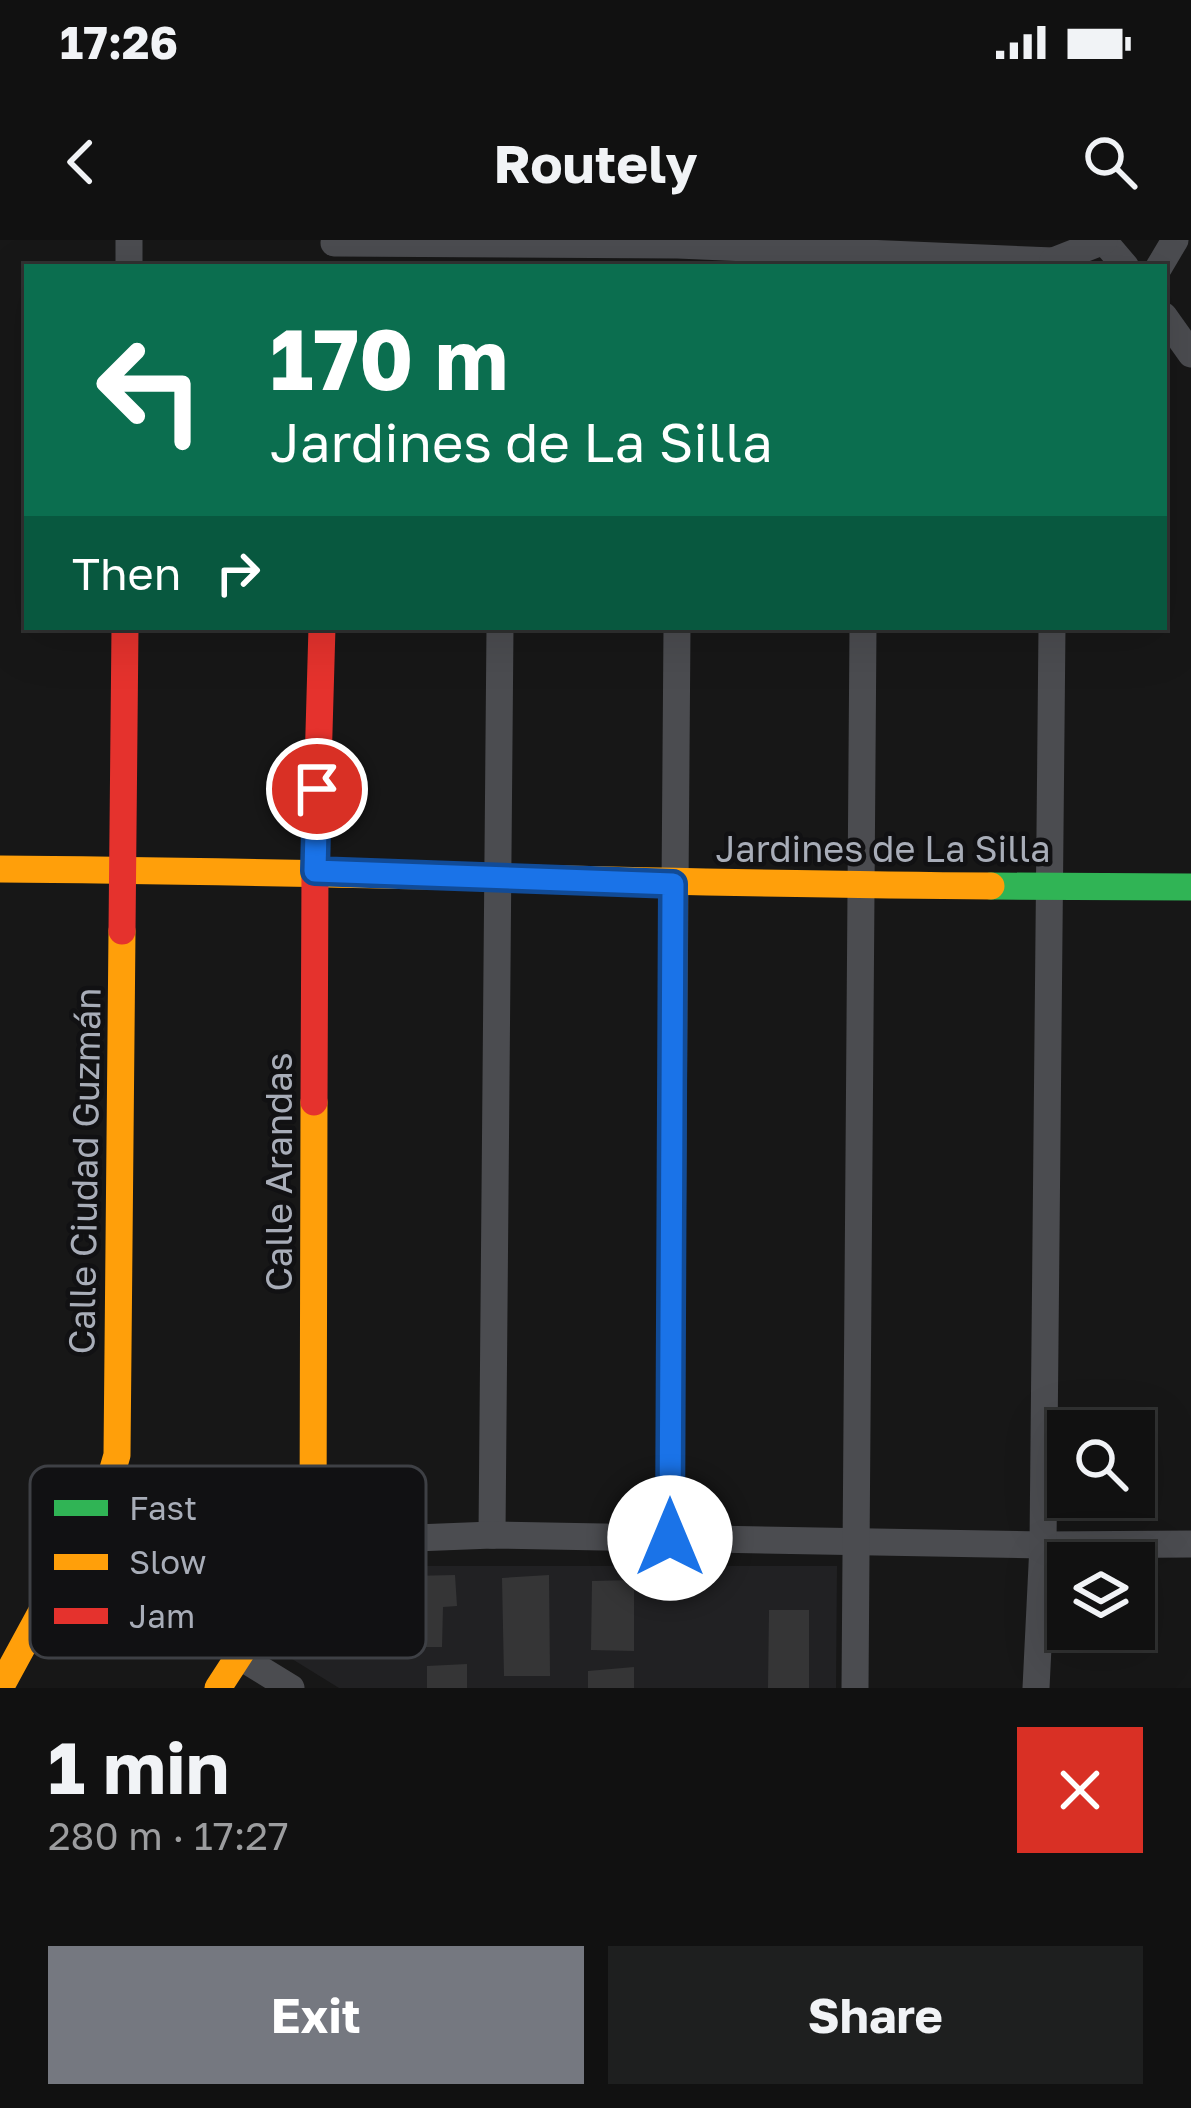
<!DOCTYPE html>
<html lang="en">
<head>
<meta charset="utf-8">
<style>
  body { margin:0; font-family:"Golos Text",sans-serif; background:#1e1f1f; color:#f1f3f6; height:100vh; display:flex; flex-direction:column; font-size:45px; white-space:nowrap }
  * { box-sizing:border-box; margin:0 }
  p { font-size:39px; color:#9c9d9f }
  .icon { flex:none; width:66px; height:66px; fill:none; stroke:currentColor; stroke-width:2; stroke-linecap:round; stroke-linejoin:round }
  .map { position:relative; height:1448px; overflow:hidden }
  .panel { display:flex; flex-direction:column; background:#111; flex:1 }
  .panel>* { flex:none }
  .hud { position:absolute; left:24px; top:24px; width:1143px; height:366px; border-radius:0px; box-shadow:0 12px 48px #0002,0 0 0 3px #303131; background:#0b6e4f; color:#fff; overflow:hidden }
  .buttons { position:absolute; left:1047px; top:1170px; display:grid; gap:24px }
  .buttons a { display:grid; place-items:center; width:108px; height:108px; border-radius:0px; background:#111; box-shadow:0 12px 48px #0002,0 0 0 3px #303131; font-size:60px }
  .pin { position:absolute; display:grid; place-items:center; width:102px; height:102px; color:#fff; margin:-51px; border:6px solid #fff; border-radius:50%; box-shadow:0 3px 12px #0007 }
  .me { position:absolute; width:132px; margin:-66px; rotate:0deg; stroke-linejoin:round; filter:drop-shadow(0 0 9px #0008) }
  .turn { display:flex; align-items:center; gap:42px; height:252px; padding:0 48px; font-size:54px }
  .turn .icon { width:156px; height:156px; stroke-width:2.5 }
  .turn b { display:block; font-size:84px; line-height:102px }
  .then { display:flex; align-items:center; height:114px; padding:0 48px; background:#0003; gap:24px; font-size:45px }
  .round { display:grid; place-items:center; flex:none; width:126px; height:126px; border-radius:0px; background:#1e1f1f }
  .head { display:flex; align-items:center; justify-content:space-between; height:204px; padding:0 48px }
  h1 { font-size:72px; font-weight:700; line-height:90px }
  .cta { display:flex; gap:24px; margin-top:auto; padding:24px 48px }
  .cta a { flex:1; height:138px; border-radius:0px; background:#757880; color:#fff; font-size:48px; font-weight:700; line-height:138px; text-align:center }
  .cta a+a { background:#1e1f1f; color:#f1f3f6 }
  .status { display:flex; justify-content:space-between; align-items:center; height:84px; padding:0 60px; background:#111; direction:ltr }
  .status svg { height:33px; fill:currentColor }
  header { display:flex; justify-content:space-between; align-items:center; height:156px; padding:0 48px; background:#111; font-size:54px; font-weight:700 }
  .map>svg:first-child { display:block }
</style>
</head>
<body>
<div class="status"><b>17:26</b><svg viewBox="0 0 49 12"><path d="M0 12V9h3v3zM5 12V6h3v6zM10 12V3h3v9zM15 12V0h3v12zM26 1h20v11H26zM47 4h2v5h-2z"/></svg></div>
<header><svg class="icon" aria-label="back" viewBox="0 0 24 24"><path d="M15 5l-7 7 7 7"/></svg>Routely<svg class="icon" aria-label="search" viewBox="0 0 24 24"><circle cx="10" cy="10" r="6"/><path d="M15 15l6 6"/></svg></header>
<div class="map">
<svg width="1191" height="1448" viewBox="0 0 1191 1448">
  <rect width="100%" height="100%" fill="#171717"/>
  <path fill="#212123" d="M324,1326H837L836,1448H339L271,1406Z"/>
  <g fill="#353536">
    <path d="M455,1335L457,1366L443,1367L442,1407H411L410,1336Z"/>
    <path d="M549,1335L550,1436H504L502,1338Z"/>
    <path d="M634,1340V1411L591,1410L592,1341Z"/>
    <path d="M769,1370H809V1448H768Z"/>
    <path d="M467,1424V1448H427V1426Z"/>
    <path d="M634,1427V1448H588V1431Z"/>
  </g>
  <g fill="none" stroke-linecap="round" stroke-linejoin="round">
    <g stroke="#4b4c50" stroke-width="27">
      <path d="M1103,0L1126,27"/>
      <path d="M334,3L678,5L1053,21"/>
      <path d="M129,27V0"/>
      <path d="M1053,27V21L1104,1"/>
      <path d="M1159,27L1175,0"/>
      <path d="M1164,76L1191,114"/>
      <path d="M492,1295L500,387"/>
      <path d="M670,1298L677,387"/>
      <path d="M313,1302L492,1295L1043,1305L1191,1304"/>
      <path d="M239,1416L291,1448"/>
      <path d="M855,1448L863,387"/>
      <path d="M1036,1448L1043,1305L1052,387"/>
    </g>
    <path stroke="#30b455" stroke-width="27" d="M991,646L1191,647"/>
    <g stroke="#ff9f0a" stroke-width="27">
      <path d="M0,629C330,631 660,644 991,646"/>
      <path d="M0,1448L106,1253L117,1215L122,691"/>
      <path d="M218,1448L313,1302L314,862"/>
    </g>
    <g stroke="#e5322d" stroke-width="27">
      <path d="M122,691L125,387"/>
      <path d="M314,862L315,631L322,387"/>
    </g>
  </g>
  <g fill="none" stroke-linecap="round" stroke-linejoin="round">
    <defs>
      <path id="route" d="M317,549L315,631L673,644L670,1298"/>
    </defs>
    <use href="#route" stroke="#114b97" stroke-width="30"/>
    <use href="#route" stroke="#1a73e8" stroke-width="21"/>
  </g>
  <g text-anchor="middle" dominant-baseline="central" stroke-width="9" stroke-linejoin="round" paint-order="stroke">
    <g font-size="36" fill="#a8adb8" stroke="#111113">
      <text x="883" y="608">Jardines de La Silla</text>
      <text transform="translate(84 931) rotate(-89)">Calle Ciudad Guzmán</text>
      <text transform="translate(278 932) rotate(-90)">Calle Arandas</text>
    </g>
  </g>
  <rect x="30" y="1226" width="396" height="192" rx="18" fill="#111113" stroke="#3e4045" stroke-width="3"/>
  <rect x="54" y="1260" width="54" height="16" fill="#30b455"/>
  <rect x="54" y="1314" width="54" height="16" fill="#ff9f0a"/>
  <rect x="54" y="1368" width="54" height="16" fill="#e5322d"/>
  <g font-size="33" fill="#a8adb8">
    <text x="129" y="1280">Fast</text>
    <text x="129" y="1334">Slow</text>
    <text x="129" y="1388">Jam</text>
  </g>
</svg>
<div class="buttons">
<a><svg class="icon" aria-label="search" viewBox="0 0 24 24"><circle cx="10" cy="10" r="6"/><path d="M15 15l6 6"/></svg></a>
<a><svg class="icon" aria-label="layers" viewBox="0 0 24 24"><path d="M12 4l9 5-9 5-9-5zM3 14l9 5 9-5"/></svg></a>
</div>
<div class="pin" style="left:317px;top:549px;background:#d93025"><svg class="icon" aria-label="arrive" viewBox="0 0 24 24"><path d="M6 21V4h12l-3 4 3 4H6"/></svg></div>
<svg class="me" style="left:670px;top:1298px" viewBox="-20 -20 40 40"><circle r="19" fill="#fff"/><path d="M0-13L10 11 0 6-10 11z" fill="#1a73e8"/></svg>
<div class="hud">
<div class="turn"><svg class="icon" aria-label="left" viewBox="0 0 24 24"><path d="M17 20v-9H6M10 6l-5 5 5 5"/></svg><div><b>170 m</b>Jardines de La Silla</div></div>
<div class="then">Then<svg class="icon" aria-label="right" viewBox="0 0 24 24"><path d="M7 20v-9h11M14 6l5 5-5 5"/></svg></div>
</div>
</div>
<section class="panel">
<div class="head"><div><h1>1 min</h1><p>280 m · 17:27</p></div><a class="round" style="background:#d93025;color:#fff"><svg class="icon" aria-label="close" viewBox="0 0 24 24"><path d="M6 6l12 12M18 6L6 18"/></svg></a></div>
<div class="cta"><a>Exit</a><a>Share</a></div>
</section>
</body>
</html>
